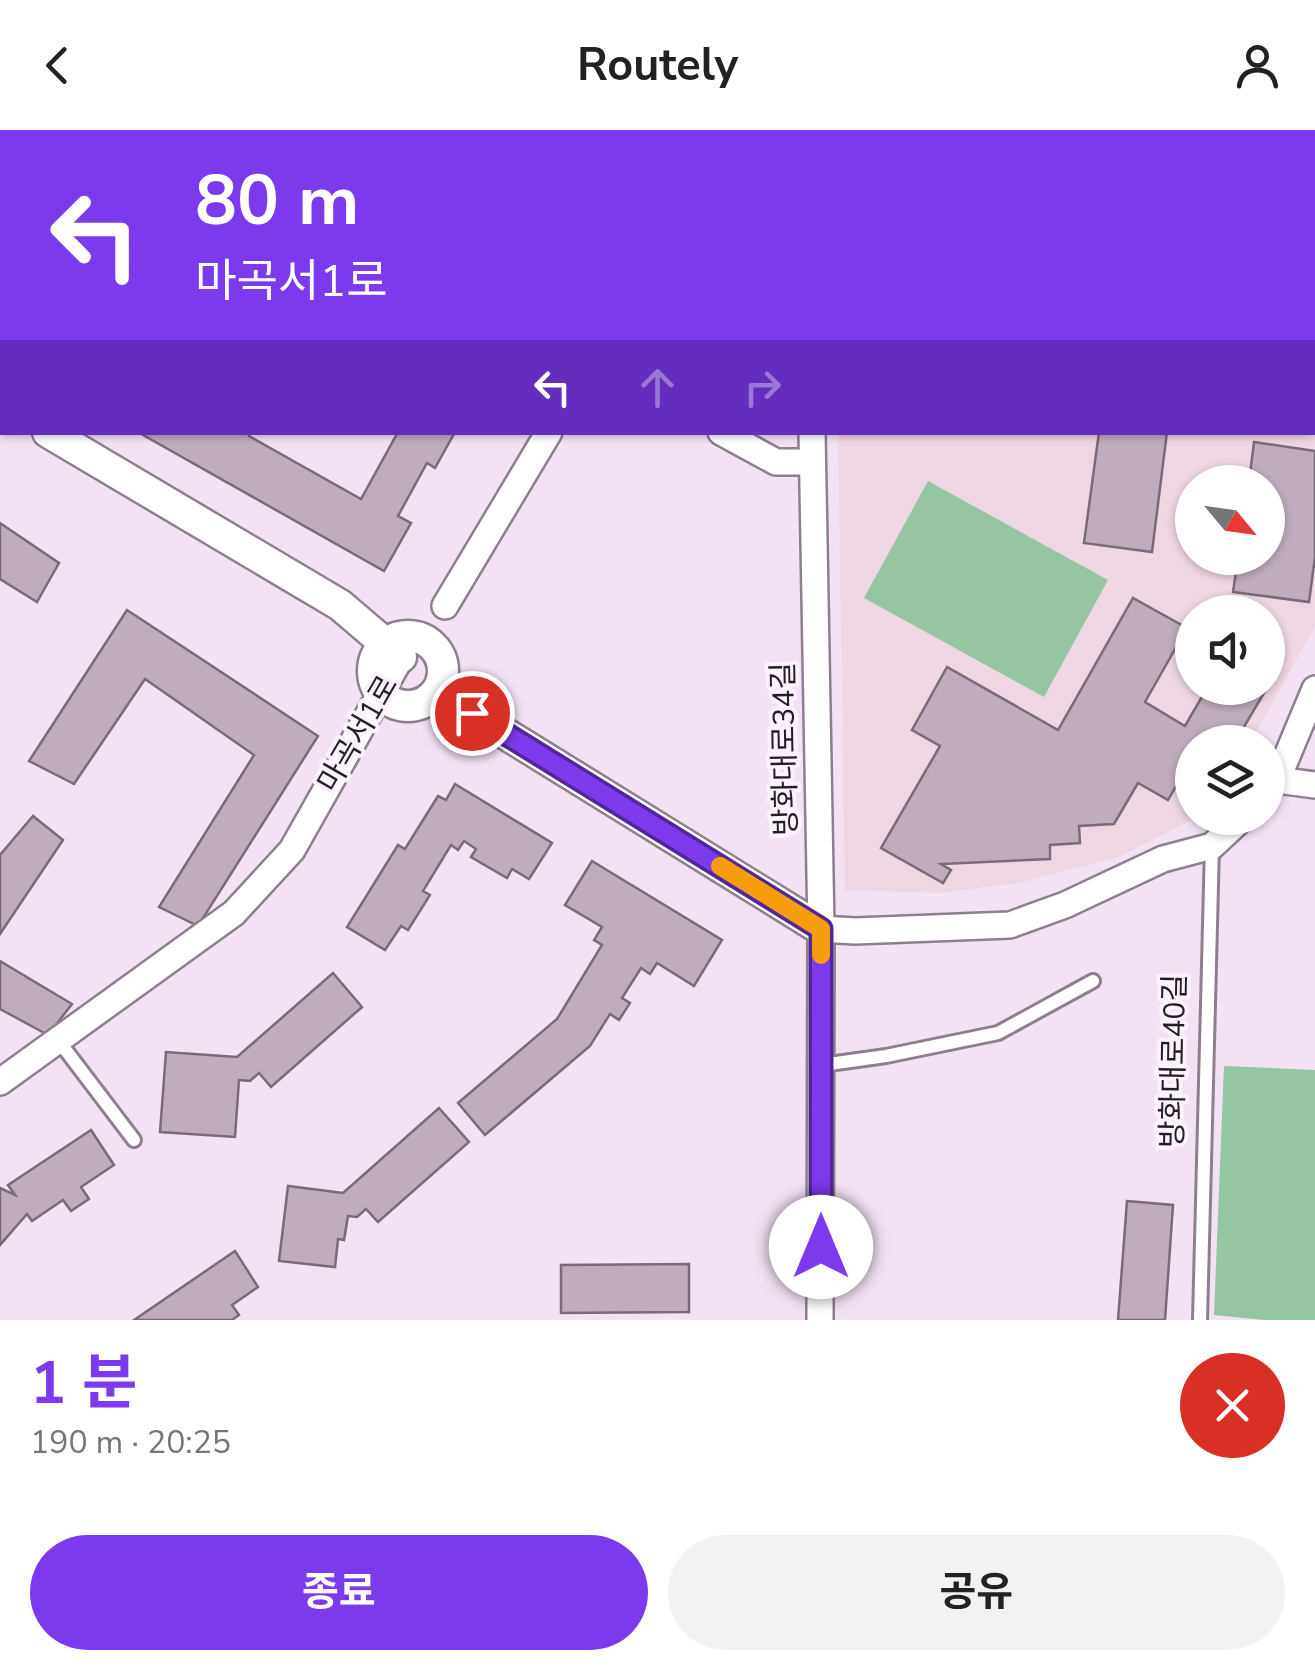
<!DOCTYPE html>
<html lang="ko">
<head>
<meta charset="utf-8">
<style>
  body { margin:0; font-family:"Nunito Sans","Noto Sans KR",sans-serif; background:#f2f2f2; color:#222; height:100vh; display:flex; flex-direction:column; font-size:38px; white-space:nowrap }
  * { box-sizing:border-box; margin:0 }
  p { font-size:32px; color:#767676 }
  .icon { flex:none; width:55px; height:55px; fill:none; stroke:currentColor; stroke-width:2; stroke-linecap:round; stroke-linejoin:round }
  .map { position:relative; height:1190px; overflow:hidden }
  .panel { display:flex; flex-direction:column; background:#fff; flex:1 }
  .panel>* { flex:none }
  .top-card { position:absolute; left:0px; top:0px; width:1315px; height:305px; box-shadow:0 2px 8px #0004; background:#7c3aed; color:#fff; overflow:hidden }
  .needle { width:65px; rotate:119deg }
  .buttons { position:absolute; left:1175px; top:335px; display:grid; gap:20px }
  .buttons a { display:grid; place-items:center; width:110px; height:110px; border-radius:50%; background:#fff; box-shadow:0 2px 8px #0004; font-size:50px }
  .pin { position:absolute; display:grid; place-items:center; width:85px; height:85px; color:#fff; margin:-42px; border:5px solid #fff; border-radius:50%; box-shadow:0 2px 10px #0007 }
  .me { position:absolute; width:110px; margin:-55px; rotate:0deg; stroke-linejoin:round; filter:drop-shadow(0 0 8px #0008) }
  .turn { display:flex; align-items:center; gap:35px; height:210px; padding:0 30px; font-size:45px }
  .turn .icon { width:130px; height:130px; stroke-width:2.5 }
  .turn b { display:block; font-size:70px; line-height:85px }
  .lanes { display:flex; align-items:center; height:95px; padding:0 30px; background:#0003; justify-content:center; gap:50px; direction:ltr }
  .lanes .off { opacity:.35 }
  .round { display:grid; place-items:center; flex:none; width:105px; height:105px; border-radius:52px; background:#f2f2f2 }
  .head { display:flex; align-items:center; justify-content:space-between; height:170px; padding:0 30px }
  h1 { font-size:60px; font-weight:700; line-height:75px; color:#7c3aed }
  .cta { display:flex; gap:20px; margin-top:auto; padding:20px 30px }
  .cta a { flex:1; height:115px; border-radius:60px; background:#7c3aed; color:#fff; font-size:40px; font-weight:700; line-height:115px; text-align:center }
  .cta a+a { background:#f2f2f2; color:#222 }
  header { display:flex; justify-content:space-between; align-items:center; height:130px; padding:0 30px; background:#fff; font-size:45px; font-weight:700 }
  .map>svg:first-child { display:block }
</style>
</head>
<body>
<header><svg class="icon" aria-label="back" viewBox="0 0 24 24"><path d="M15 5l-7 7 7 7"/></svg>Routely<svg class="icon" aria-label="person" viewBox="0 0 24 24"><circle cx="12" cy="8" r="4"/><path d="M4 21q1-7 8-7t8 7"/></svg></header>
<div class="map">
<svg width="1315" height="1190" viewBox="0 0 1315 1190">
  <rect width="100%" height="100%" fill="#f3e2f4"/>
  <path fill="#eed7e3" fill-rule="evenodd" d="M1313,254L1315,255V496L1251,612H1192V688H1195L1119,727L1019,753L938,763L845,760L838,303L1312,302ZM1192,352H1268V428H1192ZM1192,482H1268V558H1192Z"/>
  <g fill="#95c5a3">
    <path d="M928,351L1108,450L1044,567L864,468Z"/>
    <path d="M1224,936L1315,940V1190H1264L1214,1185Z"/>
  </g>
  <g fill="#bfacbc" stroke="#7b6a78" stroke-width="2.5">
    <path d="M144,302H251L249,306L361,369L398,302H455L435,338L427,333L398,386L411,393L384,441L143,305Z"/>
    <path d="M1099,302H1167L1152,422L1084,413Z"/>
    <path d="M1254,312L1315,321V427L1309,472L1233,462L1238,428H1268V352H1249Z"/>
    <path d="M0,393L59,433L37,472L0,449Z"/>
    <path d="M1133,468L1187,498L1145,572L1185,596L1207,558H1267L1235,612H1192V640L1187,637L1168,670L1138,653L1114,694L1079,696L1080,713L1050,715V729L941,734L951,740L943,753L881,718L940,616L912,600L947,537L1058,600Z"/>
    <path d="M127,480L318,606L198,796L159,777L254,625L145,549L74,654L29,631Z"/>
    <path d="M455,654L552,713L529,749L512,739L507,748L471,727L476,719L464,711L458,720L451,715L423,761L430,765L408,800L401,796L385,820L347,797L398,715L405,719L438,666L446,670Z"/>
    <path d="M33,686L63,710L0,804V725Z"/>
    <path d="M592,731L722,810L694,856L657,833L650,844L641,838L622,868L630,873L619,890L610,884L590,916L485,1005L458,973L557,889L602,815L594,810L602,797L565,775Z"/>
    <path d="M0,831L72,874L48,905L0,879Z"/>
    <path d="M333,843L362,877L271,957L259,943L250,951L239,950L235,1007L160,1002L166,922L237,927Z"/>
    <path d="M439,978L469,1012L378,1092L366,1079L357,1087L348,1086L344,1110L338,1109L335,1137L279,1131L288,1056L343,1063Z"/>
    <path d="M91,1000L114,1035L81,1057L89,1069L71,1081L63,1070L32,1091L27,1084L0,1115V1058L15,1065L8,1055Z"/>
    <path d="M1127,1071L1173,1075L1165,1190H1118Z"/>
    <path d="M235,1121L258,1157L232,1175L239,1185L232,1190H134Z"/>
    <path d="M689,1134V1182L561,1183V1135Z"/>
  </g>
  <g fill="none" stroke-linecap="round" stroke-linejoin="round">
    <defs>
      <g id="service">
        <path d="M58,910L134,1010"/>
        <path d="M822,935L886,926L998,903L1093,851"/>
        <path d="M1200,1190L1212,716"/>
      </g>
      <g id="minor">
        <path d="M812,0V2"/>
        <path d="M721,302L776,332H812"/>
        <path d="M812,302L821,799L820,1190"/>
        <path d="M445,476L549,302"/>
        <path d="M1277,650L1315,655"/>
        <path d="M1268,661L1277,650L1315,559"/>
        <path d="M821,799L855,801L1010,795L1065,775L1163,729L1212,716L1242,688"/>
        <path d="M0,952L234,783L292,720L401,527"/>
      </g>
      <g id="tertiary">
        <path d="M0,274L2,276"/>
        <path d="M48,302L340,475L401,527"/>
        <circle cx="408" cy="541" r="35"/>
        <path d="M472,583L821,799"/>
      </g>
      <g id="primary">
        <path d="M1196,0L1200,2"/>
        <path d="M1312,64L1315,66"/>
      </g>
    </defs>
    <use href="#service" stroke="#8e7f8f" stroke-width="18"/>
    <use href="#minor" stroke="#8e7f8f" stroke-width="30"/>
    <use href="#tertiary" stroke="#8e7f8f" stroke-width="35"/>
    <use href="#primary" stroke="#ac7c8b" stroke-width="42"/>
    <use href="#service" stroke="#fff" stroke-width="12"/>
    <use href="#minor" stroke="#fff" stroke-width="25"/>
    <use href="#tertiary" stroke="#fff" stroke-width="30"/>
    <use href="#primary" stroke="#f9cfda" stroke-width="38"/>
  </g>
  <g fill="none" stroke-linecap="round" stroke-linejoin="round">
    <defs>
      <path id="route" d="M472,583L821,799V1117"/>
    </defs>
    <use href="#route" stroke="#51269a" stroke-width="25"/>
    <use href="#route" stroke="#7c3aed" stroke-width="18"/>
    <path stroke="#f59e0b" stroke-width="18" d="M720,736L821,799V825"/>
  </g>
  <g text-anchor="middle" dominant-baseline="central" stroke-width="8" stroke-linejoin="round" paint-order="stroke">
    <g font-size="30" fill="#231d24" stroke="#fcf2fd">
      <text transform="translate(358 604) rotate(-60)">마곡서1로</text>
      <text transform="translate(785 619) rotate(-91)">방화대로34길</text>
      <text transform="translate(1174 931) rotate(-89)">방화대로40길</text>
    </g>
  </g>
</svg>
<div class="buttons">
<a><svg class="needle" viewBox="-14 -14 28 28"><path d="M0-13l5 13h-10z" fill="#e53935"/><path d="M0 13l5-13h-10z" fill="#767676"/></svg></a>
<a><svg class="icon" aria-label="sound" viewBox="0 0 24 24"><path d="M4 9h4l5-4v14l-5-4H4zM17 9q2 3 0 6"/></svg></a>
<a><svg class="icon" aria-label="layers" viewBox="0 0 24 24"><path d="M12 4l9 5-9 5-9-5zM3 14l9 5 9-5"/></svg></a>
</div>
<div class="pin" style="left:472px;top:583px;background:#d93025"><svg class="icon" aria-label="arrive" viewBox="0 0 24 24"><path d="M6 21V4h12l-3 4 3 4H6"/></svg></div>
<svg class="me" style="left:821px;top:1117px" viewBox="-20 -20 40 40"><circle r="19" fill="#fff"/><path d="M0-13L10 11 0 6-10 11z" fill="#7c3aed"/></svg>
<div class="top-card">
<div class="turn"><svg class="icon" aria-label="left" viewBox="0 0 24 24"><path d="M17 20v-9H6M10 6l-5 5 5 5"/></svg><div><b>80 m</b>마곡서1로</div></div>
<div class="lanes"><svg class="icon" aria-label="left" viewBox="0 0 24 24"><path d="M17 20v-9H6M10 6l-5 5 5 5"/></svg><svg class="icon off" aria-label="ahead" viewBox="0 0 24 24"><path d="M12 20V5M6 11l6-6 6 6"/></svg><svg class="icon off" aria-label="right" viewBox="0 0 24 24"><path d="M7 20v-9h11M14 6l5 5-5 5"/></svg></div>
</div>
</div>
<section class="panel">
<div class="head"><div><h1>1 분</h1><p>190 m · 20:25</p></div><a class="round" style="background:#d93025;color:#fff"><svg class="icon" aria-label="close" viewBox="0 0 24 24"><path d="M6 6l12 12M18 6L6 18"/></svg></a></div>
<div class="cta"><a>종료</a><a>공유</a></div>
</section>
</body>
</html>
